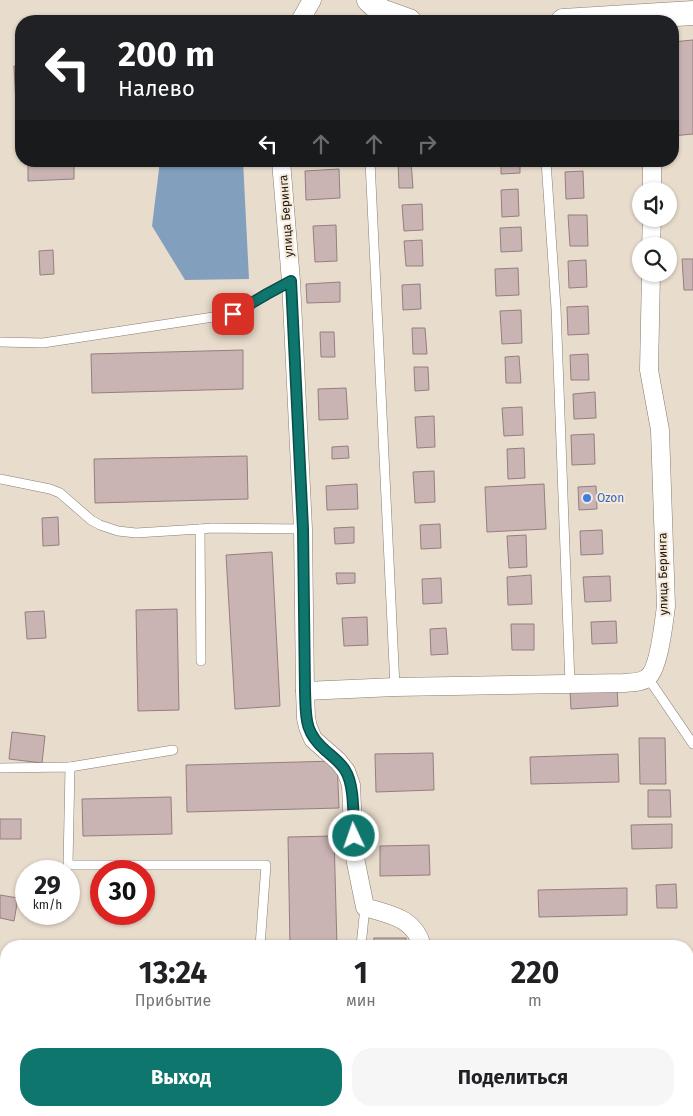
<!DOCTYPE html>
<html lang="ru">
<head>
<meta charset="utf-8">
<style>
  body { margin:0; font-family:"Fira Sans",sans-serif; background:#f6f6f6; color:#202124; height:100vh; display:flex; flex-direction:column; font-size:19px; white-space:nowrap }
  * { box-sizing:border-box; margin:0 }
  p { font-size:16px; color:#757577 }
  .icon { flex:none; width:28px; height:28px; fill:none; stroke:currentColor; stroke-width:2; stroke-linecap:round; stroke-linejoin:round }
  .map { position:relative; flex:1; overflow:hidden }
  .details { position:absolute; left:0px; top:940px; width:694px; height:176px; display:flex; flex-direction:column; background:#fff; border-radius:20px 20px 0 0; box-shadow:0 1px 4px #0004 }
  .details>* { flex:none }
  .top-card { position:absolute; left:15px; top:15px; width:664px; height:152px; border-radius:20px; box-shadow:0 1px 4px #0004; background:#202124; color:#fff; overflow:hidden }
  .controls { position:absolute; left:632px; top:182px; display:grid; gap:10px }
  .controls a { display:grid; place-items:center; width:45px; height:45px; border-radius:50%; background:#fff; box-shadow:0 1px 4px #0004; font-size:25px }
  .speed { position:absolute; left:15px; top:860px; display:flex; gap:10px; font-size:25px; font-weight:700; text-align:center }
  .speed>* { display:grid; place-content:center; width:65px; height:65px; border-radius:50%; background:#fff; box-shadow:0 1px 4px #0004; line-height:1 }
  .speed small { font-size:12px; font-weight:400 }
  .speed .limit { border:8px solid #d22; background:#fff; color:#111 }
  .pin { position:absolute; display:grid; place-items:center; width:42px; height:42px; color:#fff; margin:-21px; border-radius:10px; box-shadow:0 2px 8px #0006 }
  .me { position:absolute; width:55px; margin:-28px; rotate:357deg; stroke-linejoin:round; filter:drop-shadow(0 0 4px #0008) }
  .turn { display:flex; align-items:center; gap:18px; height:105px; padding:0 20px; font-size:22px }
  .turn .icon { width:65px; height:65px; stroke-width:2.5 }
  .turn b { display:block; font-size:35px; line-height:42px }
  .lanes { display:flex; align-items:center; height:48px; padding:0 20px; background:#0003; justify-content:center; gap:25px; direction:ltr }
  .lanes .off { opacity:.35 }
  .eta { display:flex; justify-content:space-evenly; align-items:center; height:85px; text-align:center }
  .eta b { font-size:30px; font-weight:700; line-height:35px }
  .cta { display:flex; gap:10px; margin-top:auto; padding:10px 20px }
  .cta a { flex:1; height:58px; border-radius:20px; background:#0f766e; color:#fff; font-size:20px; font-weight:700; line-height:58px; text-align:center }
  .cta a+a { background:#f6f6f6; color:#202124 }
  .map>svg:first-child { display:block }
</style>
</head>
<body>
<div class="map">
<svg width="693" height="1116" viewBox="0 0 693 1116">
  <rect width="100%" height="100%" fill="#e8dccc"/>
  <path fill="#829fbd" d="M160,161H243L249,279L185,280L152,226Z"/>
  <g fill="#cab4b3" stroke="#947f7e">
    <path d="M693,40V134L672,136V42Z"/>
    <path d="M14,66H21V106H16Z"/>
    <path d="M28,161H74V179L28,181Z"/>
    <path d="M398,161H411L413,188H399Z"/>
    <path d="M501,161H520V173L501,174Z"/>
    <path d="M339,169L340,198L306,200L305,171Z"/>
    <path d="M583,171L584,198L566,199L565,172Z"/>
    <path d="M518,189L519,216L502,217L501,190Z"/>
    <path d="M422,204L423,230L404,231L402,205Z"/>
    <path d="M568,215H587L588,246H570Z"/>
    <path d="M336,225L337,261L315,262L313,226Z"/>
    <path d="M521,227L522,251L501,252L500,228Z"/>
    <path d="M422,240L423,266H406L404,241Z"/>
    <path d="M53,250L54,274L40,275L39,251Z"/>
    <path d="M682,259H693V290H684Z"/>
    <path d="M586,260L587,287L569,288L568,261Z"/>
    <path d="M518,268L519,295L496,296L495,269Z"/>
    <path d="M340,282V302L307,303L306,284Z"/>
    <path d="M420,284L421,309L403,310L402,285Z"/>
    <path d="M588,306L589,334L568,335L567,307Z"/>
    <path d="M521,310L522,343L502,344L500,311Z"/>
    <path d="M412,328H425L427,354H413Z"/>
    <path d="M320,332H334L335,357H321Z"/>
    <path d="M243,350V389L92,393L91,354Z"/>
    <path d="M588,354L589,380H571L570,355Z"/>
    <path d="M519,356L521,383H506L505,357Z"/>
    <path d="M414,367H428L429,390L415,391Z"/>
    <path d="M346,388L348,419L319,420L318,389Z"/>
    <path d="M595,392L596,418L574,419L573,394Z"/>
    <path d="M522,407L523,435L504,436L502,408Z"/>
    <path d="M434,416L435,447L417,448L415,417Z"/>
    <path d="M594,434L595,464L572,465L571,435Z"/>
    <path d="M348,446L349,458L332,459V447Z"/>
    <path d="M524,448L525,478L508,479L507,449Z"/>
    <path d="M247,456L248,499L95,503L94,459Z"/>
    <path d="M434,471L435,502L415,503L413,472Z"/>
    <path d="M357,484L358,509L327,510L326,486Z"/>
    <path d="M544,484L546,529L487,532L485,487Z"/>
    <path d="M596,486L597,509L579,510L578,487Z"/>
    <path d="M58,517L59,545L43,546L42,518Z"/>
    <path d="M440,524L441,548L421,549L420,525Z"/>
    <path d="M354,527V543L335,544L334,528Z"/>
    <path d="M602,530L603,554L581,555L580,531Z"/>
    <path d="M526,535L527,567L509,568L507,536Z"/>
    <path d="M272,552L280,706L235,709L226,555Z"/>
    <path d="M336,573H355V583L337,584Z"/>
    <path d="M531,575L532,604L508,605L507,577Z"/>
    <path d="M610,576L611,601L585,602L583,577Z"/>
    <path d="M441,578L442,603L423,604L422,579Z"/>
    <path d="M177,609L179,710L138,711L136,610Z"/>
    <path d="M44,611L46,638L27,639L25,612Z"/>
    <path d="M367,617L368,645L344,646L342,618Z"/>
    <path d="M616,621L617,643L592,644L591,622Z"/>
    <path d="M511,624H534V650H512Z"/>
    <path d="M446,628L448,654L431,655L430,629Z"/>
    <path d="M617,688L618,706L571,709L570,691Z"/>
    <path d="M12,732L45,736L42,763L9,759Z"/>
    <path d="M639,738H665L666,784H640Z"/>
    <path d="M433,753L434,790L376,792L375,754Z"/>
    <path d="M618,754L619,782L531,784L530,757Z"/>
    <path d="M337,761L339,808L187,812L186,765Z"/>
    <path d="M648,790H670L671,817H648Z"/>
    <path d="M171,797L172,834L83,836L82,799Z"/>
    <rect x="0" y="819" width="21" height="20"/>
    <path d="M672,824V848L632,849L631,825Z"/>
    <path d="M334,836L337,946H290L288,837Z"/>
    <path d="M429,845L430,875L380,876V846Z"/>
    <path d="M676,884L677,908H657L656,885Z"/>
    <path d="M627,888V915L539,917L538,890Z"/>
    <path d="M0,895L18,898L14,921L0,918Z"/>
    <rect x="374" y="938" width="32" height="8"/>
    <path d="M6,1057V1110H25V1116H0V1058Z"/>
    <rect x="390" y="1110" width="28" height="6"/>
    <rect x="554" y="1110" width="83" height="6"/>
  </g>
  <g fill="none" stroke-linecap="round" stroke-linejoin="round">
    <defs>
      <g id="lane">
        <path d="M370,161L395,687"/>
        <path d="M546,161L556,308L570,684"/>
        <path d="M0,342L43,343L233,314L267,293L291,281"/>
        <path d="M0,479L50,489L60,493L91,520L100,525L118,531L136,533L200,529L201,661"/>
        <path d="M200,529L212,528L303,529"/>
        <path d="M648,678L693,744"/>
        <path d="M70,767L173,750"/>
        <path d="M0,768L70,767L68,865H266L260,946"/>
        <path d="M361,946L365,907"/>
        <path d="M66,1110L67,1116"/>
        <path d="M102,1116L103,1110"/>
      </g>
      <g id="street">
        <path d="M300,21L312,0"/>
        <path d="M281,161L291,281L303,529L305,691L395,687L624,683C632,682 641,683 647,678C659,670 664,621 666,606L660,430L649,370L651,274"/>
        <path d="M652,161V191"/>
        <path d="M651,246L652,219"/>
        <path d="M305,691L306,718L308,727L313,739L338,761L346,771L351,785L354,853L365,907C390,915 414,917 422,946"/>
        <path d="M463,1110L468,1116"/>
      </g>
      <g id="secondary">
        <path d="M369,0L381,11L409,21"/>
        <path d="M563,21L693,13"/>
      </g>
    </defs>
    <use href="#lane" stroke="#897e6f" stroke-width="10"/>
    <use href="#street" stroke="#897e6f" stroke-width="19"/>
    <use href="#secondary" stroke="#897e6f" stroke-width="25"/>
    <use href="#lane" stroke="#fff" stroke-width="9"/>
    <use href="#street" stroke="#fff" stroke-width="18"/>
    <use href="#secondary" stroke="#fff" stroke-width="24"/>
  </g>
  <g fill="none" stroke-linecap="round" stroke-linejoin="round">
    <defs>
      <path id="route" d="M233,314L267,294L291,281L303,529L305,691C306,718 304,732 326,751C333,757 340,762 345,770C355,785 353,818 354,836"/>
    </defs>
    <use href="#route" stroke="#0a4d48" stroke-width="12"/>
    <use href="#route" stroke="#0f766e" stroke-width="9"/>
  </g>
  <circle fill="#3f7fe0" stroke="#f6e9d9" stroke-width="2" cx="587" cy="498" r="5"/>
  <g text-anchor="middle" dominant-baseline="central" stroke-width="4" stroke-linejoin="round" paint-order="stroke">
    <g font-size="12" fill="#1b1611" stroke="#f6e9d9">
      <text transform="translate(286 216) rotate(-94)">улица Беринга</text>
      <text transform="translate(663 574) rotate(-91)">улица Беринга</text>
    </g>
    <g font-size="12" fill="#366cbe" stroke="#f6e9d9" text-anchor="start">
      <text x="597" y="498">Ozon</text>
    </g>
  </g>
</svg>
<div class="controls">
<a><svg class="icon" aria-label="sound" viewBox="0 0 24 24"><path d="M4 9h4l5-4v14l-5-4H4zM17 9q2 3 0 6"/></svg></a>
<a><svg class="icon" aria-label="search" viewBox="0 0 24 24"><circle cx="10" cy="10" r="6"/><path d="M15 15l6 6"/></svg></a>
</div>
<div class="speed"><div>29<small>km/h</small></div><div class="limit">30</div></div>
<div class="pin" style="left:233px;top:314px;background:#d93025"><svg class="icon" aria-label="arrive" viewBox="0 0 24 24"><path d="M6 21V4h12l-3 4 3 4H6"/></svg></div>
<svg class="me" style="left:354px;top:836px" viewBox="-20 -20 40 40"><circle r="17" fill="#0f766e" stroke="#fff" stroke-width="3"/><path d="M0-11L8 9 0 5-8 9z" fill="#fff"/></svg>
<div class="top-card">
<div class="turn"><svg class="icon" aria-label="left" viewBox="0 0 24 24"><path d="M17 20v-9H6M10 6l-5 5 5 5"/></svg><div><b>200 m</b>Налево</div></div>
<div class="lanes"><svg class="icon" aria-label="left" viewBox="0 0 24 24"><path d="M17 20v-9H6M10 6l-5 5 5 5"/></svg><svg class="icon off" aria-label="ahead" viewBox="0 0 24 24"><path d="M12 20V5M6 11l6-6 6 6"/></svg><svg class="icon off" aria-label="ahead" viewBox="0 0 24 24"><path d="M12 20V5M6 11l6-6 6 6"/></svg><svg class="icon off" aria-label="right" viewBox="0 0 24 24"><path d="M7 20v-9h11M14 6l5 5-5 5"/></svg></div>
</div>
<section class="details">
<div class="eta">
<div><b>13:24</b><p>Прибытие</p></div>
<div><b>1</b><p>мин</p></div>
<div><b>220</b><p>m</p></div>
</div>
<div class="cta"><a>Выход</a><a>Поделиться</a></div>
</section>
</div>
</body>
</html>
